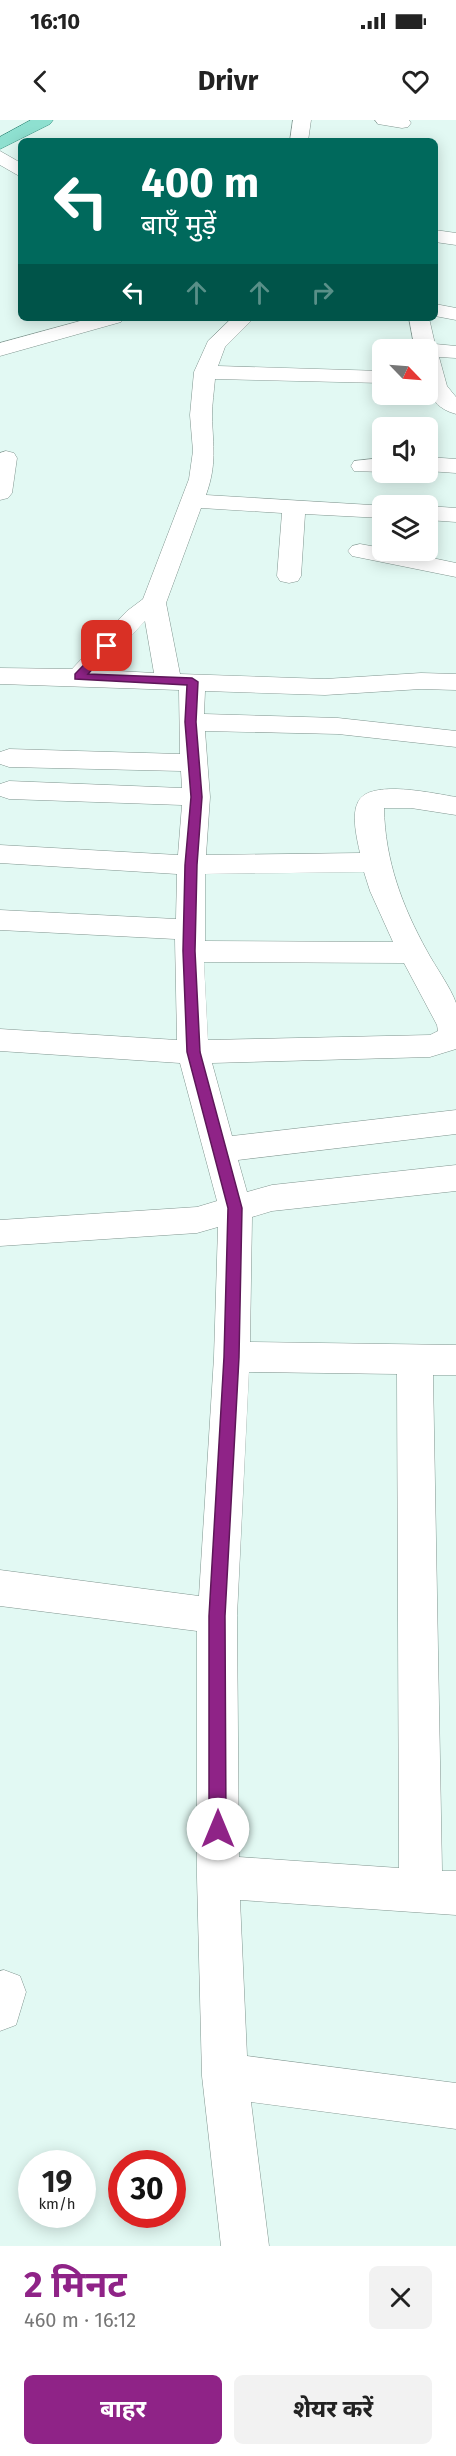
<!DOCTYPE html>
<html lang="hi">
<head>
<meta charset="utf-8">
<style>
  body { margin:0; font-family:"Fira Sans","Noto Sans Devanagari",sans-serif; background:#f2f2f2; color:#222; height:100vh; display:flex; flex-direction:column; font-size:22px; white-space:nowrap }
  * { box-sizing:border-box; margin:0 }
  p { font-size:20px; color:#767676 }
  .icon { flex:none; width:33px; height:33px; fill:none; stroke:currentColor; stroke-width:2; stroke-linecap:round; stroke-linejoin:round }
  .map { position:relative; height:2126px; overflow:hidden }
  .panel { display:flex; flex-direction:column; background:#fff; flex:1 }
  .panel>* { flex:none }
  .guide { position:absolute; left:18px; top:18px; width:420px; height:183px; border-radius:9px; box-shadow:0 3px 15px #0003; background:#00695c; color:#fff; overflow:hidden }
  .needle { width:39px; rotate:115deg }
  .tools { position:absolute; left:372px; top:219px; display:grid; gap:12px }
  .tools a { display:grid; place-items:center; width:66px; height:66px; border-radius:9px; background:#fff; box-shadow:0 3px 15px #0003; font-size:30px }
  .speed { position:absolute; left:18px; top:2030px; display:flex; gap:12px; font-size:30px; font-weight:700; text-align:center }
  .speed>* { display:grid; place-content:center; width:78px; height:78px; border-radius:50%; background:#fff; box-shadow:0 3px 15px #0003; line-height:1 }
  .speed small { font-size:15px; font-weight:400 }
  .speed .limit { border:9px solid #d22; background:#fff; color:#111 }
  .pin { position:absolute; display:grid; place-items:center; width:51px; height:51px; color:#fff; margin:-26px; border-radius:12px; box-shadow:0 3px 9px #0006 }
  .me { position:absolute; width:66px; margin:-33px; rotate:0deg; stroke-linejoin:round; filter:drop-shadow(0 0 4px #0008) }
  .turn { display:flex; align-items:center; gap:21px; height:126px; padding:0 24px; font-size:27px }
  .turn .icon { width:78px; height:78px; stroke-width:2.5 }
  .turn b { display:block; font-size:42px; line-height:51px }
  .lanes { display:flex; align-items:center; height:57px; padding:0 24px; background:#0003; justify-content:center; gap:30px; direction:ltr }
  .lanes .off { opacity:.35 }
  .round { display:grid; place-items:center; flex:none; width:63px; height:63px; border-radius:9px; background:#f2f2f2 }
  .headline { display:flex; align-items:center; justify-content:space-between; height:102px; padding:0 24px }
  h1 { font-size:36px; font-weight:700; line-height:45px; color:#8f2387 }
  .primary-button { display:flex; gap:12px; margin-top:auto; padding:12px 24px }
  .primary-button a { flex:1; height:69px; border-radius:9px; background:#8f2387; color:#fff; font-size:24px; font-weight:700; line-height:69px; text-align:center }
  .primary-button a+a { background:#f2f2f2; color:#222 }
  .status { display:flex; justify-content:space-between; align-items:center; height:42px; padding:0 30px; background:#fff; direction:ltr }
  .status svg { height:16px; fill:currentColor }
  header { display:flex; justify-content:space-between; align-items:center; height:78px; padding:0 24px; background:#fff; font-size:27px; font-weight:700 }
  .map>svg:first-child { display:block }
</style>
</head>
<body>
<div class="status"><b>16:10</b><svg viewBox="0 0 49 12"><path d="M0 12V9h3v3zM5 12V6h3v6zM10 12V3h3v9zM15 12V0h3v12zM26 1h20v11H26zM47 4h2v5h-2z"/></svg></div>
<header><svg class="icon" aria-label="back" viewBox="0 0 24 24"><path d="M15 5l-7 7 7 7"/></svg>Drivr<svg class="icon" aria-label="heart" viewBox="0 0 24 24"><path d="M12 20l-8-8c-3-5 5-10 8-4 3-6 11-1 8 4z"/></svg></header>
<div class="map">
<svg width="456" height="2126" viewBox="0 0 456 2126">
  <rect width="100%" height="100%" fill="#e2f9f3"/>
  <g fill="none" stroke-linecap="round" stroke-linejoin="round">
    <defs>
      <g id="minor">
        <path d="M293,0H311L308,21H290Z"/>
        <path d="M375,0H409L411,3L408,7L402,8L378,4Z"/>
        <path d="M0,31L21,43V57L0,45Z"/>
        <path d="M435,110L456,113V125L435,122Z"/>
        <path d="M435,184L456,188V200L435,196Z"/>
        <path d="M91,198H124L121,202L0,236V223Z"/>
        <path d="M232,198H249L251,201L225,227L218,246L382,251V263L215,259C214,271 212,284 212,296C213,327 217,344 206,375L388,386H382V398L305,394L301,456L298,461L289,463L280,461L277,456L282,393L201,388L166,483L180,554L325,559L421,553L456,554V570L421,569L325,575L205,571L204,594L338,598L456,611V627L338,614L205,611L210,677L206,735L360,733C357,719 351,695 358,682C369,658 436,674 456,677V695L411,688H384C385,740 402,786 427,831C435,846 451,868 456,883C456,896 456,916 456,929L430,937L212,943L232,1016L456,990V1014L238,1040L247,1072L272,1065L456,1045V1071L272,1091L252,1097L250,1222L456,1225V1255H433L442,1751H456V1795L240,1780L247,1936L456,1963V2009L251,1982L269,2126H221L202,1956L197,1757V1511L0,1486V1450L199,1476L214,1237L218,1107L197,1113L0,1126V1100L197,1087L217,1081L180,943L0,931V909L177,920L175,819L0,810V790L176,799L177,754L0,743V725L178,735L182,685L9,679L0,676V664L9,661L182,668L181,651L9,647L0,644V632L9,629L180,634L179,570L0,564V548L72,549L127,491L143,479L189,359L193,331L190,295L194,252L208,221ZM145,501L154,553L100,550ZM364,752L370,771L393,822L205,821V754ZM204,842L404,843L437,905L438,911L430,915L208,920ZM249,1252L397,1254L399,1748L239,1737L237,1496Z"/>
        <path d="M409,198H429L435,224L456,226V238L439,237L447,266L456,277V294C422,285 428,257 428,230H415Z"/>
        <path d="M6,331L14,333L17,338L12,373L8,378L0,380V333Z"/>
        <path d="M428,337L456,339V353L428,351Z"/>
        <path d="M382,338V352L354,351L351,346L354,341Z"/>
        <path d="M428,386L456,388V402L428,400Z"/>
        <path d="M360,424L382,428V430H394L456,443V457L352,436L348,431L352,426Z"/>
        <path d="M4,1850L20,1856L26,1872L16,1905L0,1911V1851Z"/>
      </g>
      <path id="major" d="M31,0H53L50,4L0,29V17Z"/>
    </defs>
    <use href="#minor" stroke="#80958f" stroke-width="1"/>
    <use href="#major" stroke="#2e8b79" stroke-width="1"/>
    <use href="#minor" fill="#fff" fill-rule="evenodd"/>
    <use href="#major" fill="#8ee0d0" fill-rule="evenodd"/>
  </g>
  <path fill="#8f2387" stroke="#5d1758" stroke-width="1.5" d="M107,523L113,526L88,554L192,558L198,562L196,602L202,677L197,745L195,831L200,932L242,1088L239,1237L225,1496L226,1709L224,1716L218,1718L211,1716L209,1709V1496L224,1237L228,1088L187,932L183,831L185,745L191,677L185,602L187,565L75,559V554L104,524Z"/>
</svg>
<div class="tools">
<a><svg class="needle" viewBox="-14 -14 28 28"><path d="M0-13l5 13h-10z" fill="#e53935"/><path d="M0 13l5-13h-10z" fill="#767676"/></svg></a>
<a><svg class="icon" aria-label="sound" viewBox="0 0 24 24"><path d="M4 9h4l5-4v14l-5-4H4zM17 9q2 3 0 6"/></svg></a>
<a><svg class="icon" aria-label="layers" viewBox="0 0 24 24"><path d="M12 4l9 5-9 5-9-5zM3 14l9 5 9-5"/></svg></a>
</div>
<div class="speed"><div>19<small>km/h</small></div><div class="limit">30</div></div>
<div class="pin" style="left:107px;top:526px;background:#d93025"><svg class="icon" aria-label="arrive" viewBox="0 0 24 24"><path d="M6 21V4h12l-3 4 3 4H6"/></svg></div>
<svg class="me" style="left:218px;top:1709px" viewBox="-20 -20 40 40"><circle r="19" fill="#fff"/><path d="M0-13L10 11 0 6-10 11z" fill="#8f2387"/></svg>
<div class="guide">
<div class="turn"><svg class="icon" aria-label="left" viewBox="0 0 24 24"><path d="M17 20v-9H6M10 6l-5 5 5 5"/></svg><div><b>400 m</b>बाएँ मुड़ें</div></div>
<div class="lanes"><svg class="icon" aria-label="left" viewBox="0 0 24 24"><path d="M17 20v-9H6M10 6l-5 5 5 5"/></svg><svg class="icon off" aria-label="ahead" viewBox="0 0 24 24"><path d="M12 20V5M6 11l6-6 6 6"/></svg><svg class="icon off" aria-label="ahead" viewBox="0 0 24 24"><path d="M12 20V5M6 11l6-6 6 6"/></svg><svg class="icon off" aria-label="right" viewBox="0 0 24 24"><path d="M7 20v-9h11M14 6l5 5-5 5"/></svg></div>
</div>
</div>
<section class="panel">
<div class="headline"><div><h1>2 मिनट</h1><p>460 m · 16:12</p></div><a class="round"><svg class="icon" aria-label="close" viewBox="0 0 24 24"><path d="M6 6l12 12M18 6L6 18"/></svg></a></div>
<div class="primary-button"><a>बाहर</a><a>शेयर करें</a></div>
</section>
</body>
</html>
